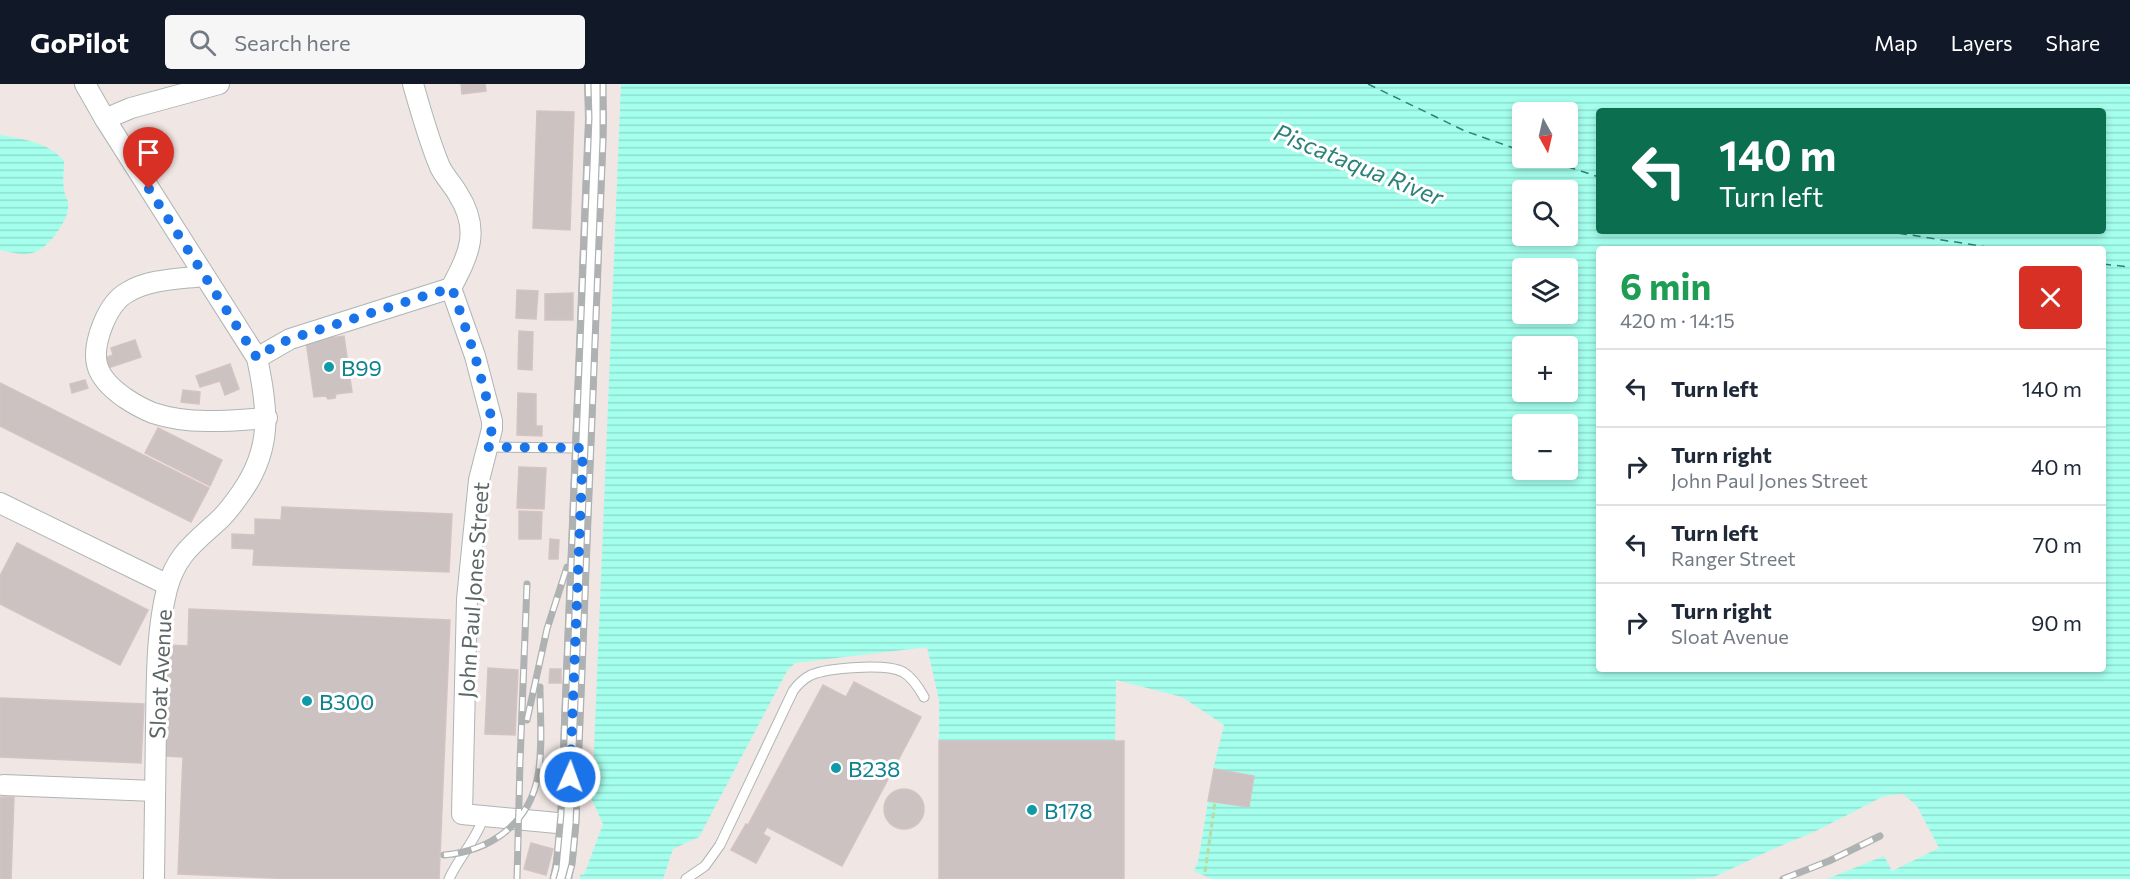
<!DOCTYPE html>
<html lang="en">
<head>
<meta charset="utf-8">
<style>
  body { margin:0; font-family:Commissioner,sans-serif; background:#f6f6f7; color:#1f2937; height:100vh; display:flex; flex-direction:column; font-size:22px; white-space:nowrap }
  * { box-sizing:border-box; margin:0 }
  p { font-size:20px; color:#747a83 }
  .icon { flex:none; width:33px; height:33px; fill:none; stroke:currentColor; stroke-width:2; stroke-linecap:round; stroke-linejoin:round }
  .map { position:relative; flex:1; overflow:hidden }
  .details { position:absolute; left:1596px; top:162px; width:510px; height:426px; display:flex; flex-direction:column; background:#fff; border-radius:6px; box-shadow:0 3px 9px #0003 }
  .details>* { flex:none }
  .banner { position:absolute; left:1596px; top:24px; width:510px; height:126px; border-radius:6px; box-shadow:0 3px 9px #0003; background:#0b6e4f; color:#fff; overflow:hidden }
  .needle { width:39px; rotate:172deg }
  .controls { position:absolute; left:1512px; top:18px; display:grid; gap:12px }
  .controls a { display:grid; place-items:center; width:66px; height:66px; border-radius:6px; background:#fff; box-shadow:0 3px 9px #0003; font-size:30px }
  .pin { position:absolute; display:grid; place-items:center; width:51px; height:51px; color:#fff; margin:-62px -26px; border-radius:50% 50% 50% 0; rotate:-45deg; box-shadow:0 0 6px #0007 }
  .pin .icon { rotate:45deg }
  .me { position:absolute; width:66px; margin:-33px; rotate:2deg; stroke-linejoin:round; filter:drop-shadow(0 0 4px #0008) }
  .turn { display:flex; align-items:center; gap:21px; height:126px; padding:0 24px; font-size:27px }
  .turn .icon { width:78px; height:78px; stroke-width:2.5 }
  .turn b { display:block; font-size:42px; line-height:51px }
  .round { display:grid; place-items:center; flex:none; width:63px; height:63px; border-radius:6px; background:#f6f6f7 }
  .headline { display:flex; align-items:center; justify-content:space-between; height:102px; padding:0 24px }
  h1 { font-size:36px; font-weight:700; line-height:45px; color:#1e9e55 }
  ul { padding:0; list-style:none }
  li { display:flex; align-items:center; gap:18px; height:78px; padding:0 24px; border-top:2px solid #e0e1e3 }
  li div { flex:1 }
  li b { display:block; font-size:22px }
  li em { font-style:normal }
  header { display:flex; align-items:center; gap:36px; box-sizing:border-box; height:84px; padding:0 30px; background:#111827; color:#fff }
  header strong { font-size:28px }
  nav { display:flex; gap:33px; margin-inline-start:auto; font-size:21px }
  .search { width:420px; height:54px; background:#f6f6f7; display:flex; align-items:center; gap:15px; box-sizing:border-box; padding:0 21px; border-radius:6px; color:#747a83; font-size:22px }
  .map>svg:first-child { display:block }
</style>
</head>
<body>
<header>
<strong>GoPilot</strong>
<div class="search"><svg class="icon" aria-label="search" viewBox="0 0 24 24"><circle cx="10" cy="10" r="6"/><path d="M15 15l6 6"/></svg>Search here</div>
<nav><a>Map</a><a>Layers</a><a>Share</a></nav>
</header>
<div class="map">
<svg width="2130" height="795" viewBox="0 0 2130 795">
  <defs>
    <pattern id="water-rules" width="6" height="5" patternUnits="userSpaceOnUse" patternTransform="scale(1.5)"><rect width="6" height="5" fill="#a5ffed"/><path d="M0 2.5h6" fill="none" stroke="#90ddce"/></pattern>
  </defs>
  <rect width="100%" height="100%" fill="#f0e6e4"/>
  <g fill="url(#water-rules)" fill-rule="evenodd">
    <path d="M621,0H2130V795H1827L1884,772L1892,787L1939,764L1917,722L1903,710L1884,712L1816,747L1771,766L1714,793L1689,795H1212L1194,787L1198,778L1214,682L1224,641L1182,613L1116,596L1115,657H939V616L927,563L795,579L787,587L699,753L673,765L663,795H579L581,790L584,791L603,740L592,716ZM1599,27H2103V147H1599ZM1522,28H1568V74H1522ZM1522,106H1568V152H1522ZM1599,165H2103V585H1599ZM1522,184H1568V230H1522ZM1522,262H1568V308H1522ZM1522,340H1568V386H1522Z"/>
    <path d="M0,51C23,55 48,58 64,77C64,88 62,100 65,110C65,113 68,115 68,119C71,134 48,166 32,169C22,172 11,168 0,166Z"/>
  </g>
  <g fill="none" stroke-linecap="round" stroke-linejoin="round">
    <g stroke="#2b8278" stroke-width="1.5" stroke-dasharray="8 6" stroke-linecap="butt">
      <path d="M1368,0L1465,47L1522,67"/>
      <path d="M1541,74L1599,93"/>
      <path d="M1885,147L2000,165"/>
      <path d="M2103,180L2130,183"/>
    </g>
  </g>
  <g fill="#cbc2c1" stroke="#d5c3c2" stroke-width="1.5">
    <path d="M461,0H485L486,7L462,10Z"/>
    <path d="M537,27L574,28L570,146L533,144Z"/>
    <path d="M517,206L538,207L536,235L516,234Z"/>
    <path d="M573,209V236H545V210Z"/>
    <path d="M519,247L533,248L532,286L518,285Z"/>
    <path d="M344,252L352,308L336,310L335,314L328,315L326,312L314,313L306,257Z"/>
    <path d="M135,256L141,273L108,284L105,274L113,271L111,264Z"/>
    <path d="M230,280L239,305L225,311L220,297L200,303L196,292Z"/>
    <path d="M85,296L88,304L72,309L70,300Z"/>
    <path d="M0,299L209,404L191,438L0,342Z"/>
    <path d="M183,306L200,308L199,320L181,318Z"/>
    <path d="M518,309L536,310V342H542V352L517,351Z"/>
    <path d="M158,344L222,376L210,402L145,369Z"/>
    <path d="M519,383L546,384L544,425L517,424Z"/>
    <path d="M282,423L452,430L449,488L253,481L254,465L232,464V450L255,451V435L281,436Z"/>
    <path d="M519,427L542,428L541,455H519Z"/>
    <path d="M550,455L559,456L558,475H549Z"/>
    <path d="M17,459L148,526L120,581L0,520V492Z"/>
    <path d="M189,525L450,536L439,795H296L178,790L183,673L165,672L170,561L188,562Z"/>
    <path d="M488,584L518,586L515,651L485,650Z"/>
    <path d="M550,585H561V599H549Z"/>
    <path d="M854,598L921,633L842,782L767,743L763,750L770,754L756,779L731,766L746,740L748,741L823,601L846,613Z"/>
    <path d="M0,614L144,620L141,679L0,673Z"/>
    <rect x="939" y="657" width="185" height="138"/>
    <path d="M1214,685L1254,692L1249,723L1208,717Z"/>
    <circle cx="904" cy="725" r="20"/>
    <path d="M0,713H14L11,795H0Z"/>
    <path d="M531,759L553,765L546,791L524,785Z"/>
  </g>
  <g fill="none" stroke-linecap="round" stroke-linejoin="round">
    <defs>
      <g id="service">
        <path d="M487,363L583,364"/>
        <path d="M449,795C459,773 477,755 484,732"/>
        <path d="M686,795L705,782L720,761L793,607C798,600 803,595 811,591C828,584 885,579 903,588C912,593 919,604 924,613"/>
      </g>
      <g id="minor">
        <path d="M85,0L105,35L257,274C268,325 273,364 241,409C234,419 227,429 218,437C194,459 176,471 167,505C156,549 157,595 156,640C155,692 155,743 154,795"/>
        <path d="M413,0C421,28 429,57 440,83C445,93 453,101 458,110C481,146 469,170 451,204L475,272L492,337V345L479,396L467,515L462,730L568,740L565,773L561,795"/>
        <path d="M105,35L131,24L219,0"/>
        <path d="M203,192C179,195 149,195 128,208C116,214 108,228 103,240C89,275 95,293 125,314C134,320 143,325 153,329C189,341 230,337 267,334"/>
        <path d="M257,274L290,255L451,204"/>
        <path d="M0,419L168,501"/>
        <path d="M3,701L155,707"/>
        <path d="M568,740L596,35L595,0"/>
      </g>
    </defs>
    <use href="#service" stroke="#adb5b5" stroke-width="11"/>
    <use href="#minor" stroke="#adb5b5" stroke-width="22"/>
    <path stroke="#b7dda1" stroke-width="3" stroke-dasharray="6 3" stroke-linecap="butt" d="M1205,788L1215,718"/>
    <use href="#service" stroke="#fff" stroke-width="9"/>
    <use href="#minor" stroke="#fff" stroke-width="20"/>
    <defs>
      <g id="rail">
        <path d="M527,636L547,545L567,483"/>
        <path d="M444,771C491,767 530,739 538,691C543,663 540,631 540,603"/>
        <path d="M517,795L520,678L527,500"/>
        <path d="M553,795L556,784L561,730L589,34L588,0"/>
        <path d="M568,795L572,780L576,739L603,55V0"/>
        <path d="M1783,795L1829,777L1880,752"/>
      </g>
    </defs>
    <use href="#rail" stroke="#afb2b2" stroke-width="7"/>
    <use href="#rail" stroke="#fff" stroke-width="4.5" stroke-dasharray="14" stroke-linecap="butt"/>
  </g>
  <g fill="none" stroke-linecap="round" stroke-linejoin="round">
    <path stroke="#1a73e8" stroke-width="10" stroke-dasharray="0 18" d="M149,105L257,274L273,263L290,255L424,212L452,204L475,272L490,327L492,345L487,363L583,364L570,693"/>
  </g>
  <g fill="#0f9aa8" stroke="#fff" stroke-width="2">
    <circle cx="329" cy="283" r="6"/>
    <circle cx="307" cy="617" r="6"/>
    <circle cx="836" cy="684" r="6"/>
    <circle cx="1032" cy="726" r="6"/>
  </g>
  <g text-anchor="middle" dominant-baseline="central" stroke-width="6" stroke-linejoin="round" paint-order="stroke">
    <g font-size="22" fill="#0d838f" stroke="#fff" text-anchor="start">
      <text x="341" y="283">B99</text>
      <text x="319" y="617">B300</text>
      <text x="848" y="684">B238</text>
      <text x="1044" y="726">B178</text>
    </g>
    <g font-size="22" fill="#5c6666" stroke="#fff">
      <text transform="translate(473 506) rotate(-86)">John Paul Jones Street</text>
      <text transform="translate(160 590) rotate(-87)">Sloat Avenue</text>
    </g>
    <g font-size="24" font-style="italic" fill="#2b8278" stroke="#fff">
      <text transform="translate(1359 80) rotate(22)">Piscataqua River</text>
    </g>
  </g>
</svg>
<div class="controls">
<a><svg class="needle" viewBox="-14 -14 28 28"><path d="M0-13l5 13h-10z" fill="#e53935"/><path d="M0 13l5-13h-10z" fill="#747a83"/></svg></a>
<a><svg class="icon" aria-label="search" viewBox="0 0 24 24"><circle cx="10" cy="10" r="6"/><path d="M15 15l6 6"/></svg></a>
<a><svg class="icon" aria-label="layers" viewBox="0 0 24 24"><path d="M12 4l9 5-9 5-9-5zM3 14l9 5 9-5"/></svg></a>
<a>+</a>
<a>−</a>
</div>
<div class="pin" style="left:149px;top:105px;background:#d93025"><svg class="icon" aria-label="arrive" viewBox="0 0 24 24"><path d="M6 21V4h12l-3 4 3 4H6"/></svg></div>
<svg class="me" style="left:570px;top:693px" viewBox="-20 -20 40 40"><circle r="17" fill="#1a73e8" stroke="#fff" stroke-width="3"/><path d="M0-11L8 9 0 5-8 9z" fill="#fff"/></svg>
<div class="banner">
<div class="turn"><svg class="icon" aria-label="left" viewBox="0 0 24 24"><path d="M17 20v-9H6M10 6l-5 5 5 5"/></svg><div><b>140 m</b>Turn left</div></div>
</div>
<section class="details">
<div class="headline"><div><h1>6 min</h1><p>420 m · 14:15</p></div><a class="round" style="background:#d93025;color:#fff"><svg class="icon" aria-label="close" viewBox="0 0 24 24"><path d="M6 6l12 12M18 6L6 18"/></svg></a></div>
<ul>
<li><svg class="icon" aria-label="left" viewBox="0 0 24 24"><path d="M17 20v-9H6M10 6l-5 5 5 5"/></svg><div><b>Turn left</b></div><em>140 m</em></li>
<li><svg class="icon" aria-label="right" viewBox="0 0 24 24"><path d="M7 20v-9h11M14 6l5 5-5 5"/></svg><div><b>Turn right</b><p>John Paul Jones Street</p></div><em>40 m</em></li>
<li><svg class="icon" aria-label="left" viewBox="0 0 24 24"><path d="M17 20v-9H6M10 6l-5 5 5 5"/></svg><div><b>Turn left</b><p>Ranger Street</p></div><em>70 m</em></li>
<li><svg class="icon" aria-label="right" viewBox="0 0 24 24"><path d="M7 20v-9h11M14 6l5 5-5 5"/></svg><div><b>Turn right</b><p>Sloat Avenue</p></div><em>90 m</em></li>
</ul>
</section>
</div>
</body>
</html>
